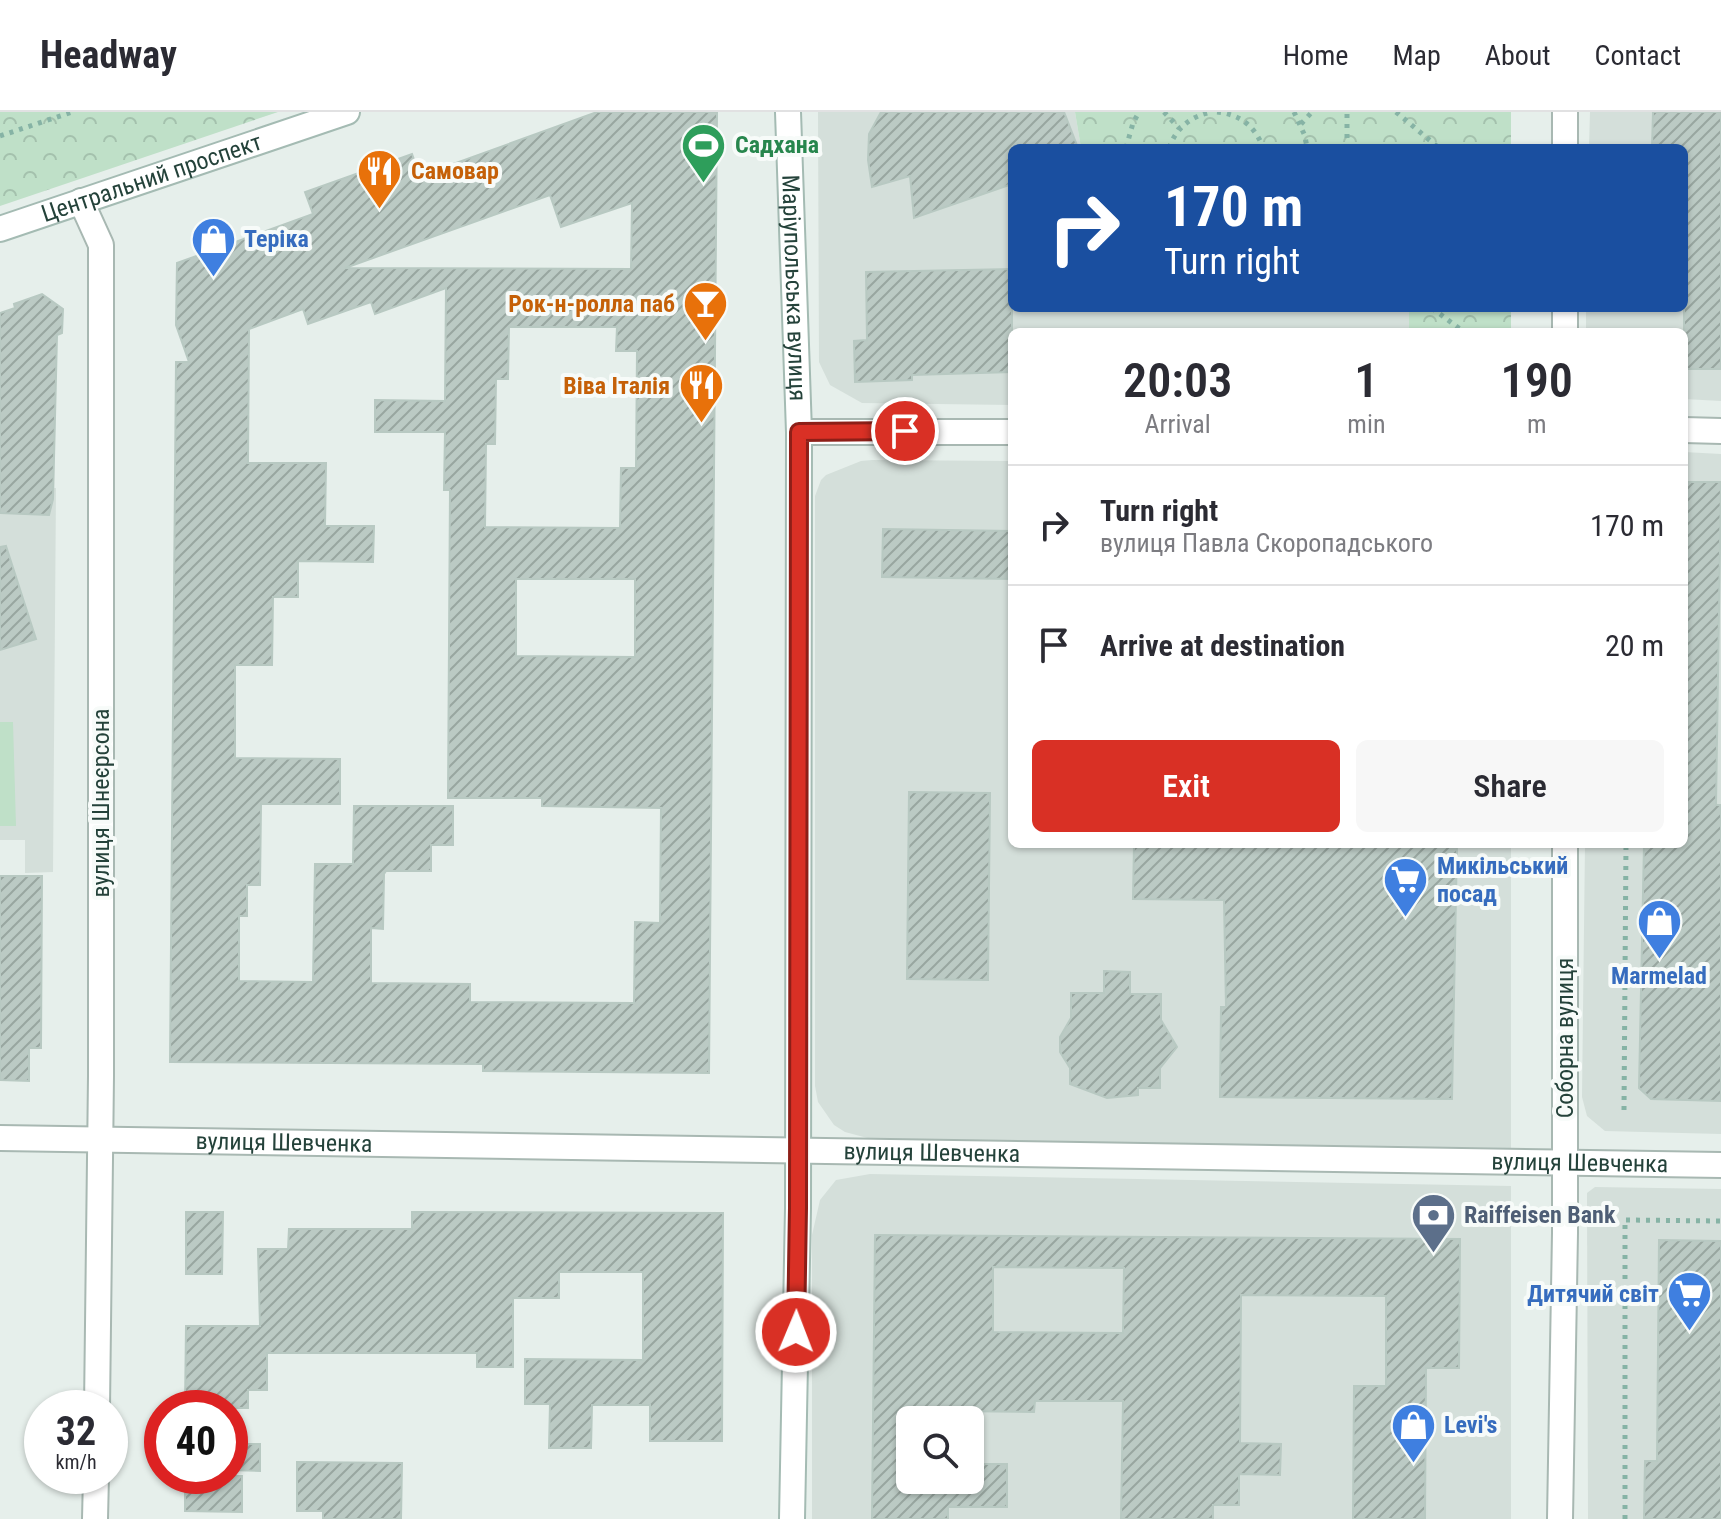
<!DOCTYPE html>
<html lang="en">
<head>
<meta charset="utf-8">
<style>
  body { margin:0; font-family:"Roboto Condensed",sans-serif; background:#f7f7f7; color:#2b2b33; height:100vh; display:flex; flex-direction:column; font-size:30px; white-space:nowrap }
  * { box-sizing:border-box; margin:0 }
  p { font-size:26px; color:#7c7c81 }
  .icon { flex:none; width:44px; height:44px; fill:none; stroke:currentColor; stroke-width:2; stroke-linecap:round; stroke-linejoin:round }
  .map { position:relative; flex:1; overflow:hidden }
  .drawer { position:absolute; left:1008px; top:216px; width:680px; height:520px; display:flex; flex-direction:column; background:#fff; border-radius:12px; box-shadow:0 2px 6px #0004 }
  .drawer>* { flex:none }
  .top-card { position:absolute; left:1008px; top:32px; width:680px; height:168px; border-radius:12px; box-shadow:0 2px 6px #0004; background:#1a4fa0; color:#fff; overflow:hidden }
  .fabs { position:absolute; left:896px; top:1294px; display:grid; gap:16px }
  .fabs a { display:grid; place-items:center; width:88px; height:88px; border-radius:12px; background:#fff; box-shadow:0 2px 6px #0004; font-size:40px }
  .speed { position:absolute; left:24px; top:1278px; display:flex; gap:16px; font-size:40px; font-weight:700; text-align:center }
  .speed>* { display:grid; place-content:center; width:104px; height:104px; border-radius:50%; background:#fff; box-shadow:0 2px 6px #0004; line-height:1 }
  .speed small { font-size:20px; font-weight:400 }
  .speed .limit { border:12px solid #d22; background:#fff; color:#111 }
  .pin { position:absolute; display:grid; place-items:center; width:68px; height:68px; color:#fff; margin:-34px; border:4px solid #fff; border-radius:50%; box-shadow:0 2px 8px #0007 }
  .me { position:absolute; width:88px; margin:-44px; rotate:1deg; stroke-linejoin:round; filter:drop-shadow(0 0 6px #0008) }
  .turn { display:flex; align-items:center; gap:28px; height:168px; padding:0 24px; font-size:36px }
  .turn .icon { width:104px; height:104px; stroke-width:2.5 }
  .turn b { display:block; font-size:56px; line-height:68px }
  .eta { display:flex; justify-content:space-evenly; align-items:center; height:136px; text-align:center }
  .eta b { font-size:48px; font-weight:600; line-height:56px }
  .primary-button { display:flex; gap:16px; margin-top:auto; padding:16px 24px }
  .primary-button a { flex:1; height:92px; border-radius:12px; background:#d93025; color:#fff; font-size:32px; font-weight:600; line-height:92px; text-align:center }
  .primary-button a+a { background:#f7f7f7; color:#2b2b33 }
  ul { padding:0; list-style:none }
  li { display:flex; align-items:center; gap:24px; height:120px; padding:0 24px; border-top:2px solid #e1e1e2 }
  li div { flex:1 }
  li b { display:block; font-size:30px }
  li em { font-style:normal }
  header { display:flex; align-items:center; gap:48px; box-sizing:border-box; height:112px; padding:0 40px; background:#fff; border-bottom:2px solid #e1e1e2 }
  header strong { font-size:38px }
  nav { display:flex; gap:44px; margin-inline-start:auto; font-size:28px }
  .map>svg:first-child { display:block }
</style>
</head>
<body>
<header>
<strong>Headway</strong>
<nav><a>Home</a><a>Map</a><a>About</a><a>Contact</a></nav>
</header>
<div class="map">
<svg width="1721" height="1407" viewBox="0 0 1721 1407">
  <defs>
    <pattern id="park-crowns" width="20" height="18" patternUnits="userSpaceOnUse" patternTransform="scale(2)"><rect width="20" height="18" fill="#bfe0c8"/><path d="M2 6a3 3 0 1 1 6 0M12 15a3 3 0 1 1 6 0" fill="none" stroke="#a4c1ad"/></pattern>
    <pattern id="building-hatch" width="6" height="6" patternUnits="userSpaceOnUse" patternTransform="scale(2)"><rect width="6" height="6" fill="#bbcac4"/><path d="M-1 1l2-2M0 6l6-6M5 7l2-2" fill="none" stroke="#98a6a0"/></pattern>
  </defs>
  <rect width="100%" height="100%" fill="#e6efeb"/>
  <g fill="#d4dfda" fill-rule="evenodd">
    <path d="M818,0H1075L1081,36H1012V196H1409V217H1431V220H1012V293L862,291L830,273L819,250Z"/>
    <path d="M1590,0H1721V289L1684,287V220H1586V196H1684V36H1589Z"/>
    <path d="M1684,340L1721,342V1022L1605,1019L1587,1004L1582,985L1585,732H1684Z"/>
    <path d="M872,348L1012,349V732H1511V1036L875,1028L845,1020L834,1013L818,990L815,974V384L821,368L826,363L861,349Z"/>
    <path d="M33,375L56,376L53,760L25,761V728H0V385Z"/>
    <path d="M870,1062L1511,1074V1407H812V1123L820,1088L836,1068ZM910,1308H970V1368H910Z"/>
    <path d="M1595,1075L1721,1077V1407H1588L1587,1081Z"/>
  </g>
  <g fill="url(#park-crowns)">
    <path d="M0,0H278L0,94Z"/>
    <path d="M1075,0H1511V36H1081Z"/>
    <path d="M1409,196H1511V220H1431V217H1409Z"/>
  </g>
  <path fill="#bfe0c8" d="M0,610H13L16,714H0Z"/>
  <g fill="url(#building-hatch)" stroke="#b8c9c2" stroke-width="2" fill-rule="evenodd">
    <path d="M597,0H717L709,961L483,959V952L170,950L176,250H189L176,213L177,151L313,102L305,80L412,42L420,64ZM550,83L561,115L632,91L631,157L345,156ZM446,176L445,289L375,288V320H445L444,378H450L448,686H542V694L661,696L660,811L635,810L634,891L470,890V872L371,871V816L383,817L384,762L386,759H431V733H453V694H354L353,752H315L313,870L239,869V804H247V773H260L261,692H340V647L235,646V553H272L273,485H298V449L373,450L374,414H325L326,351H248L249,217L303,197L308,212L371,190L375,202ZM509,215H617L616,239H637L636,356H621L620,416L485,415L486,332H495L496,267H508ZM516,467H635V545L516,544Z"/>
    <path d="M881,0H1064L1078,36H1012V72L914,106L910,64L872,75L868,48L869,22Z"/>
    <path d="M1653,0H1721V257H1684V36H1652Z"/>
    <path d="M1012,157V260L912,263V268L855,270L854,229L867,228L866,160Z"/>
    <path d="M42,182L63,197L62,221L57,223L53,387L49,403L0,401V201L15,196L14,192Z"/>
    <path d="M1684,370H1721L1716,693H1721V989L1651,987L1639,976L1644,732H1684Z"/>
    <path d="M883,417L1012,419V467L882,465Z"/>
    <path d="M6,434L36,527L0,538V435Z"/>
    <path d="M909,680L990,681L988,868L907,867Z"/>
    <path d="M1134,732H1457L1452,987L1220,985L1221,895H1226L1224,788L1133,787Z"/>
    <path d="M0,764H42L41,936H29V969L0,968Z"/>
    <path d="M1104,859L1130,860V882H1161V908L1177,935L1160,956V976H1138V983L1107,986L1070,972V956L1060,940V925L1071,906V881H1104Z"/>
    <path d="M186,1100H223L222,1162H186Z"/>
    <path d="M412,1100L723,1101L722,1329H650V1293H592L591,1336H549L550,1292H525V1247L643,1248V1160H559V1186H513V1255H477V1241H267V1278H248V1296H185L186,1214H260L258,1137H288L289,1117H412Z"/>
    <path d="M875,1123L1460,1127L1459,1256H1426L1425,1407H1353L1354,1274H1386V1184L1241,1183L1240,1331L1281,1332L1280,1363L1239,1362V1393H1213V1407H1121L1123,1289H1035L1034,1300L951,1299V1308H910V1368H970V1352H1007V1395H948V1407H872ZM993,1155L1124,1156L1123,1221L993,1220Z"/>
    <path d="M1659,1128L1721,1129V1407H1644L1645,1349H1657Z"/>
    <path d="M230,1332H260V1359L230,1358Z"/>
    <path d="M297,1350L402,1351L401,1407H323V1399H297Z"/>
    <path d="M185,1364H242V1400L185,1399Z"/>
  </g>
  <g fill="none" stroke-linecap="round" stroke-linejoin="round">
    <defs>
      <g id="street">
        <path d="M1565,0V36"/>
        <path d="M81,89L101,133V964L97,1296"/>
        <path d="M1565,196V220"/>
        <path d="M1684,318L1721,319"/>
        <path d="M799,320H1012"/>
        <path id="s1" d="M0,1026L1721,1053"/>
        <path d="M95,1407L96,1364"/>
        <path d="M1560,1407L1565,1121V732"/>
      </g>
      <g id="secondary">
        <path id="s2" d="M788,0L799,320L798,1096L792,1407"/>
        <path id="s3" d="M0,117L347,0"/>
      </g>
    </defs>
    <use href="#street" stroke="#a8b8b2" stroke-width="28"/>
    <use href="#secondary" stroke="#a4bbb3" stroke-width="28"/>
    <g stroke="#86b3a5" stroke-width="5" stroke-dasharray="4 6" stroke-linecap="butt">
      <path d="M1164,0L1179,16"/>
      <path d="M1217,0C1240,2 1256,15 1263,36"/>
      <path d="M1294,0L1305,24L1307,36"/>
      <path d="M1396,0L1439,36"/>
      <path d="M1301,12L1312,0"/>
      <path d="M0,24L72,0"/>
      <path d="M1126,36L1133,11L1139,0"/>
      <path d="M1169,36C1176,16 1191,4 1212,0"/>
      <path d="M1347,36V0"/>
      <path d="M1432,196L1464,220"/>
      <path d="M1624,998L1626,732"/>
      <path d="M1625,1407V1108L1721,1109"/>
    </g>
    <use href="#street" stroke="#fff" stroke-width="24"/>
    <use href="#secondary" stroke="#fff" stroke-width="24"/>
  </g>
  <g fill="none" stroke-linecap="round" stroke-linejoin="round">
    <defs>
      <path id="route" d="M796,1220L798,1096L799,320L905,319"/>
    </defs>
    <use href="#route" stroke="#8d1f18" stroke-width="20"/>
    <use href="#route" stroke="#d93025" stroke-width="14"/>
  </g>
  <defs>
    <symbol id="stadium-pin" viewBox="-11 -11 22 30"><path d="M0 17L-7.5 6A9.5 9.5 0 1 1 7.5 6Z" fill="#2e9e5b" stroke="#f7fbf9"/><path d="M0-5a6.5 5 0 1 0 0 10a6.5 5 0 1 0 0-10ZM-3.5-1.8h7v3.6h-7Z" fill="#fff"/></symbol>
    <symbol id="restaurant-pin" viewBox="-11 -11 22 30"><path d="M0 17L-7.5 6A9.5 9.5 0 1 1 7.5 6Z" fill="#e8710a" stroke="#f7fbf9"/><path d="M-5-6h1v4h1v-4h1v4h1v-4h1v5L-1.5 .5V6h-2V.5L-5-1ZM5-6V6H3V1.5H1.5Q1.5-4 5-6Z" fill="#fff"/></symbol>
    <symbol id="shop-pin" viewBox="-11 -11 22 30"><path d="M0 17L-7.5 6A9.5 9.5 0 1 1 7.5 6Z" fill="#3f7fe0" stroke="#f7fbf9"/><path d="M-5-2.5h2.3a2.7 3.5 0 0 1 5.4 0H5L5.5 6h-11ZM-1.5-2.5h3a1.5 2.3 0 0 0-3 0Z" fill="#fff"/></symbol>
    <symbol id="bar-pin" viewBox="-11 -11 22 30"><path d="M0 17L-7.5 6A9.5 9.5 0 1 1 7.5 6Z" fill="#e8710a" stroke="#f7fbf9"/><path d="M-6-5H6L.8 .8V4.5H3.5V6h-7V4.5H-.8V.8Z" fill="#fff"/></symbol>
    <symbol id="supermarket-pin" viewBox="-11 -11 22 30"><path d="M0 17L-7.5 6A9.5 9.5 0 1 1 7.5 6Z" fill="#3f7fe0" stroke="#f7fbf9"/><path d="M-6-5.5h2.5l.6 2H6L4.5 2H-2.5L-4.4-4H-6ZM-1.5 3.2a1.3 1.3 0 1 0 .1 0ZM3 3.2a1.3 1.3 0 1 0 .1 0Z" fill="#fff"/></symbol>
    <symbol id="bank-pin" viewBox="-11 -11 22 30"><path d="M0 17L-7.5 6A9.5 9.5 0 1 1 7.5 6Z" fill="#5c6f8a" stroke="#f7fbf9"/><path d="M-6-4H6V4H-6ZM0-2.3a2.3 2.3 0 1 0 0 4.6a2.3 2.3 0 1 0 0-4.6Z" fill="#fff"/></symbol>
  </defs>
  <g fill-rule="evenodd">
    <use href="#stadium-pin" x="678" y="8" width="51" height="69"/>
    <use href="#restaurant-pin" x="354" y="34" width="51" height="69"/>
    <use href="#shop-pin" x="188" y="102" width="51" height="69"/>
    <use href="#bar-pin" x="680" y="166" width="51" height="69"/>
    <use href="#restaurant-pin" x="676" y="248" width="51" height="69"/>
    <use href="#supermarket-pin" x="1380" y="742" width="51" height="69"/>
    <use href="#shop-pin" x="1634" y="784" width="51" height="69"/>
    <use href="#bank-pin" x="1408" y="1078" width="51" height="69"/>
    <use href="#supermarket-pin" x="1664" y="1156" width="51" height="69"/>
    <use href="#shop-pin" x="1388" y="1288" width="51" height="69"/>
  </g>
  <g text-anchor="middle" dominant-baseline="central" stroke-width="8" stroke-linejoin="round" paint-order="stroke">
    <g font-size="24" font-weight="bold" fill="#27864d" stroke="#f7fbf9" text-anchor="start">
      <text x="735" y="33">Садхана</text>
    </g>
    <g font-size="24" font-weight="bold" fill="#c56008" stroke="#f7fbf9" text-anchor="end">
      <text x="411" y="59" text-anchor="start">Самовар</text>
      <text x="675" y="192">Рок-н-ролла паб</text>
      <text x="670" y="274">Віва Італія</text>
    </g>
    <g font-size="24" fill="#24423a" stroke="#f7fbf9">
      <text stroke="none"><textPath href="#s3" startOffset="160">Центральний проспект</textPath></text>
      <text stroke="none"><textPath href="#s2" startOffset="176">Маріупольська вулиця</textPath></text>
      <text transform="translate(101 691) rotate(-90)">вулиця Шнеєрсона</text>
      <text transform="translate(1565 926) rotate(-90)">Соборна вулиця</text>
      <text stroke="none"><textPath href="#s1" startOffset="284">вулиця Шевченка</textPath></text>
      <text stroke="none"><textPath href="#s1" startOffset="932">вулиця Шевченка</textPath></text>
      <text stroke="none"><textPath href="#s1" startOffset="1580">вулиця Шевченка</textPath></text>
    </g>
    <g font-size="24" font-weight="bold" fill="#366cbe" stroke="#f7fbf9" text-anchor="start">
      <text x="244" y="127">Теріка</text>
      <text x="1437" y="754">Микільський<tspan x="1437" dy="28">посад</tspan></text>
      <text x="1659" y="864" text-anchor="middle">Marmelad</text>
      <text x="1659" y="1182" text-anchor="end">Дитячий світ</text>
      <text x="1444" y="1313">Levi's</text>
    </g>
    <g font-size="24" font-weight="bold" fill="#4e5e75" stroke="#f7fbf9" text-anchor="start">
      <text x="1464" y="1103">Raiffeisen Bank</text>
    </g>
  </g>
</svg>
<div class="fabs">
<a><svg class="icon" aria-label="search" viewBox="0 0 24 24"><circle cx="10" cy="10" r="6"/><path d="M15 15l6 6"/></svg></a>
</div>
<div class="speed"><div>32<small>km/h</small></div><div class="limit">40</div></div>
<div class="pin" style="left:905px;top:319px;background:#d93025"><svg class="icon" aria-label="arrive" viewBox="0 0 24 24"><path d="M6 21V4h12l-3 4 3 4H6"/></svg></div>
<svg class="me" style="left:796px;top:1220px" viewBox="-20 -20 40 40"><circle r="17" fill="#d93025" stroke="#fff" stroke-width="3"/><path d="M0-11L8 9 0 5-8 9z" fill="#fff"/></svg>
<div class="top-card">
<div class="turn"><svg class="icon" aria-label="right" viewBox="0 0 24 24"><path d="M7 20v-9h11M14 6l5 5-5 5"/></svg><div><b>170 m</b>Turn right</div></div>
</div>
<section class="drawer">
<div class="eta">
<div><b>20:03</b><p>Arrival</p></div>
<div><b>1</b><p>min</p></div>
<div><b>190</b><p>m</p></div>
</div>
<ul>
<li><svg class="icon" aria-label="right" viewBox="0 0 24 24"><path d="M7 20v-9h11M14 6l5 5-5 5"/></svg><div><b>Turn right</b><p>вулиця Павла Скоропадського</p></div><em>170 m</em></li>
<li><svg class="icon" aria-label="arrive" viewBox="0 0 24 24"><path d="M6 21V4h12l-3 4 3 4H6"/></svg><div><b>Arrive at destination</b></div><em>20 m</em></li>
</ul>
<div class="primary-button"><a>Exit</a><a>Share</a></div>
</section>
</div>
</body>
</html>
